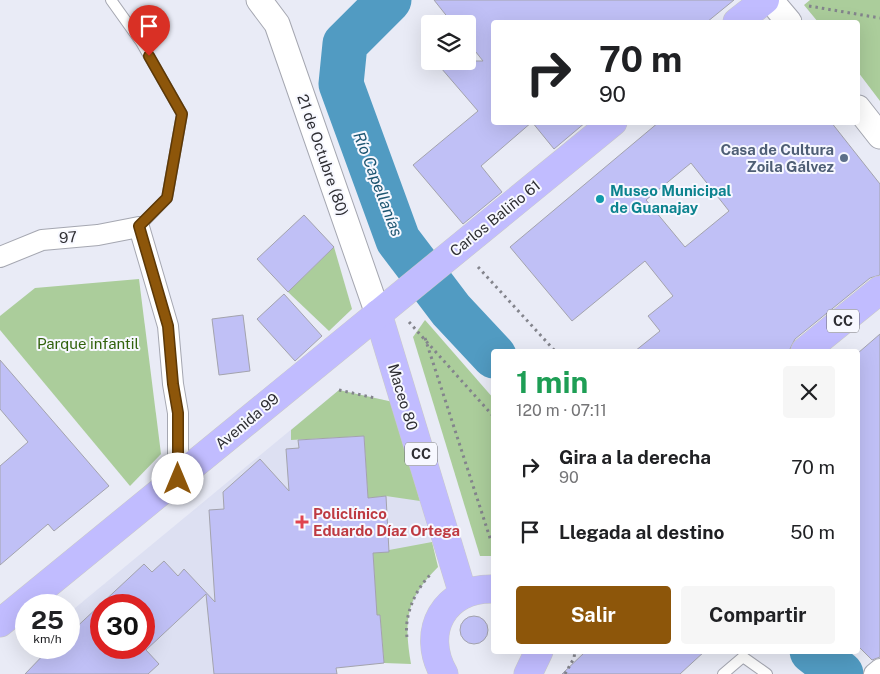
<!DOCTYPE html>
<html lang="es">
<head>
<meta charset="utf-8">
<style>
  body { margin:0; font-family:"Public Sans",sans-serif; background:#f6f6f6; color:#202124; height:100vh; display:flex; flex-direction:column; font-size:19px; white-space:nowrap }
  * { box-sizing:border-box; margin:0 }
  p { font-size:16px; color:#757577 }
  .icon { flex:none; width:28px; height:28px; fill:none; stroke:currentColor; stroke-width:2; stroke-linecap:round; stroke-linejoin:round }
  .map { position:relative; flex:1; overflow:hidden }
  .sheet { position:absolute; left:491px; top:349px; width:369px; height:305px; display:flex; flex-direction:column; background:#fff; border-radius:5px; box-shadow:0 5px 20px #0002 }
  .sheet>* { flex:none }
  .banner { position:absolute; left:491px; top:20px; width:369px; height:105px; border-radius:5px; box-shadow:0 5px 20px #0002; background:#fff; color:#202124; overflow:hidden }
  .tools { position:absolute; left:421px; top:15px; display:grid; gap:10px }
  .tools a { display:grid; place-items:center; width:55px; height:55px; border-radius:5px; background:#fff; box-shadow:0 5px 20px #0002; font-size:25px }
  .speed { position:absolute; left:15px; top:594px; display:flex; gap:10px; font-size:25px; font-weight:700; text-align:center }
  .speed>* { display:grid; place-content:center; width:65px; height:65px; border-radius:50%; background:#fff; box-shadow:0 5px 20px #0002; line-height:1 }
  .speed small { font-size:12px; font-weight:400 }
  .speed .limit { border:8px solid #d22; background:#fff; color:#111 }
  .pin { position:absolute; display:grid; place-items:center; width:42px; height:42px; color:#fff; margin:-51px -21px; border-radius:50% 50% 50% 0; rotate:-45deg; box-shadow:0 0 5px #0007 }
  .pin .icon { rotate:45deg }
  .me { position:absolute; width:55px; margin:-28px; rotate:0deg; stroke-linejoin:round; filter:drop-shadow(0 0 4px #0008) }
  .turn { display:flex; align-items:center; gap:18px; height:105px; padding:0 25px; font-size:22px }
  .turn .icon { width:65px; height:65px; stroke-width:2.5 }
  .turn b { display:block; font-size:35px; line-height:42px }
  .round { display:grid; place-items:center; flex:none; width:52px; height:52px; border-radius:5px; background:#f6f6f6 }
  .head { display:flex; align-items:center; justify-content:space-between; height:85px; padding:0 25px }
  h1 { font-size:30px; font-weight:700; line-height:38px; color:#1e9e55 }
  .action { display:flex; gap:10px; margin-top:auto; padding:10px 25px }
  .action a { flex:1; height:58px; border-radius:5px; background:#8d560a; color:#fff; font-size:20px; font-weight:700; line-height:58px; text-align:center }
  .action a+a { background:#f6f6f6; color:#202124 }
  ul { padding:0; list-style:none }
  li { display:flex; align-items:center; gap:15px; height:65px; padding:0 25px }
  li div { flex:1 }
  li b { display:block; font-size:19px }
  li em { font-style:normal }
  .map>svg:first-child { display:block }
</style>
</head>
<body>
<div class="map">
<svg width="880" height="674" viewBox="0 0 880 674">
  <rect width="100%" height="100%" fill="#e9ebf6"/>
  <path fill="#dde0f2" d="M339,390L393,402L438,567L425,581L408,612L210,631L214,674H131L103,648H144V605H101V646L69,613Z"/>
  <g fill="#abcd9b">
    <path d="M810,0H880V101L858,72V22H818L804,5Z"/>
    <path d="M334,247L352,309L329,331L288,292Z"/>
    <path d="M139,279L161,454L130,486L0,330V316L35,288Z"/>
    <path d="M425,320L494,399V556H480L413,337Z"/>
    <path d="M339,390L393,402L420,501L386,496L368,498L364,436L291,440V430Z"/>
    <path d="M432,542L438,567C405,600 404,620 411,664L384,663L380,615H372L376,603L373,553Z"/>
  </g>
  <g fill="none" stroke-linecap="round" stroke-linejoin="round">
    <g stroke="#519bc2" stroke-width="45">
      <path d="M389,0L345,44L341,84L398,240L451,310L494,356"/>
      <path d="M812,651L841,674"/>
    </g>
  </g>
  <g fill="#c0c0f6" stroke="#a3a3ad" fill-rule="evenodd">
    <path d="M434,0H734L707,22H494V122H532L481,166L502,192L463,224L413,165L478,111L435,61H483L468,42V24H453Z"/>
    <path d="M532,122H586L554,149Z"/>
    <path d="M659,122H831L880,184V275L870,278L795,339L789,351H635L660,331L648,316L673,296L645,261L572,321L510,247ZM691,163L729,211L685,247L646,200Z"/>
    <path d="M304,215L334,247L288,292L257,259Z"/>
    <path d="M284,294L322,336L295,361L257,319Z"/>
    <path d="M243,315L250,371L219,375L212,319Z"/>
    <path d="M880,334V657L872,660L858,646V353Z"/>
    <path d="M0,360L109,486L54,531L48,524L0,565V466L28,442L0,409Z"/>
    <path d="M364,436L368,498L386,496L389,552L373,553L377,615H380L384,663L336,668L337,674H214L206,594L146,650L159,664L148,674H25L50,648H69V634L144,564L152,572L164,561L178,576L184,569L215,602L209,510L224,509L223,492L260,459L289,491L286,449L299,448L298,440ZM101,605H144V648H101Z"/>
    <circle cx="474" cy="630" r="14"/>
    <path d="M586,651H705L680,674H562Z"/>
  </g>
  <g fill="none" stroke-linecap="round" stroke-linejoin="round">
    <defs>
      <g id="service">
        <path d="M111,0L141,42L182,114L167,198L139,227"/>
        <path d="M723,674L743,657L767,674"/>
      </g>
      <g id="minor">
        <path d="M0,257L42,240L98,235L139,227L168,326L173,384L178,413V479"/>
        <path d="M874,674L880,669"/>
      </g>
      <g id="tertiary">
        <path d="M259,0L277,24L378,314"/>
        <path d="M778,9L789,22"/>
        <path d="M858,108L880,136"/>
      </g>
      <g id="primary">
        <path d="M737,22L765,0"/>
        <path d="M378,314L463,594"/>
        <path d="M805,351L880,290"/>
        <path d="M0,623L613,122"/>
        <path d="M444,674C420,632 444,587 494,589"/>
        <path d="M528,674L539,651"/>
      </g>
    </defs>
    <use href="#service" stroke="#a5a7b1" stroke-width="12"/>
    <use href="#minor" stroke="#a5a7b1" stroke-width="22"/>
    <use href="#tertiary" stroke="#a5a7b1" stroke-width="27"/>
    <use href="#primary" stroke="#c9c9ca" stroke-width="29"/>
    <g stroke="#83848c" stroke-width="3" stroke-dasharray="2.5 4" stroke-linecap="butt">
      <path d="M809,6L880,18"/>
      <path d="M478,267L555,351"/>
      <path d="M409,322L494,417"/>
      <path d="M425,338L491,541H494"/>
      <path d="M339,390L375,398"/>
      <path d="M407,637C404,616 415,590 430,575"/>
      <path d="M565,674L574,658L575,651"/>
    </g>
    <use href="#service" stroke="#fff" stroke-width="10"/>
    <use href="#minor" stroke="#fff" stroke-width="20"/>
    <use href="#tertiary" stroke="#fff" stroke-width="25"/>
    <use href="#primary" stroke="#c1bcff" stroke-width="28"/>
  </g>
  <g fill="none" stroke-linecap="round" stroke-linejoin="round">
    <defs>
      <path id="route" d="M149,56L182,114L167,198L139,226L168,326L173,384L178,413V479"/>
    </defs>
    <use href="#route" stroke="#5c3806" stroke-width="12"/>
    <use href="#route" stroke="#8d560a" stroke-width="9"/>
  </g>
  <circle fill="#5c6f8a" stroke="#f7f8ff" stroke-width="2" cx="844" cy="158" r="5"/>
  <circle fill="#0f9aa8" stroke="#f7f8ff" stroke-width="2" cx="600" cy="199" r="5"/>
  <path fill="#e0444e" stroke="#f7f8ff" stroke-width="2" d="M299.5 514.5h5v5h5v5h-5v5h-5v-5h-5v-5h5z"/>
  <g text-anchor="middle" dominant-baseline="central" stroke-width="4" stroke-linejoin="round" paint-order="stroke">
    <g fill="#f7f8ff" stroke="#6a6b70" stroke-width="1">
      <rect x="827" y="309.5" width="32" height="23" rx="4"/>
      <rect x="405" y="442.5" width="32" height="23" rx="4"/>
    </g>
    <g font-size="14" font-weight="bold" fill="#2e2e33">
      <text x="843" y="321">CC</text>
      <text x="421" y="454">CC</text>
    </g>
    <g font-size="15" font-weight="bold" fill="#4e5e75" stroke="#f7f8ff" text-anchor="end">
      <text x="834" y="149">Casa de Cultura<tspan x="834" dy="17">Zoila Gálvez</tspan></text>
    </g>
    <g font-size="15" fill="#2e2e33" stroke="#f7f8ff">
      <text transform="translate(323 155) rotate(71)">21 de Octubre (80)</text>
      <text transform="translate(495 218) rotate(-39)">Carlos Baliño 61</text>
      <text transform="translate(68 237) rotate(-5)">97</text>
      <text transform="translate(403 397) rotate(73)">Maceo 80</text>
      <text transform="translate(247 421) rotate(-40)">Avenida 99</text>
    </g>
    <g font-size="15" font-weight="bold" fill="#0d838f" stroke="#f7f8ff" text-anchor="start">
      <text x="610" y="190">Museo Municipal<tspan x="610" dy="17">de Guanajay</tspan></text>
    </g>
    <g font-size="15" fill="#31620d" stroke="#f7f8ff">
      <text x="88" y="343">Parque infantil</text>
    </g>
    <g font-size="15" font-weight="bold" fill="#be3a42" stroke="#f7f8ff" text-anchor="start">
      <text x="313" y="513">Policlínico<tspan x="313" dy="17">Eduardo Díaz Ortega</tspan></text>
    </g>
    <g font-size="16" font-style="italic" fill="#1c5571" stroke="#f7f8ff">
      <text transform="translate(378 184) rotate(69)">Río Capellanías</text>
    </g>
  </g>
</svg>
<div class="tools">
<a><svg class="icon" aria-label="layers" viewBox="0 0 24 24"><path d="M12 4l9 5-9 5-9-5zM3 14l9 5 9-5"/></svg></a>
</div>
<div class="speed"><div>25<small>km/h</small></div><div class="limit">30</div></div>
<div class="pin" style="left:149px;top:56px;background:#d93025"><svg class="icon" aria-label="arrive" viewBox="0 0 24 24"><path d="M6 21V4h12l-3 4 3 4H6"/></svg></div>
<svg class="me" style="left:178px;top:479px" viewBox="-20 -20 40 40"><circle r="19" fill="#fff"/><path d="M0-13L10 11 0 6-10 11z" fill="#8d560a"/></svg>
<div class="banner">
<div class="turn"><svg class="icon" aria-label="right" viewBox="0 0 24 24"><path d="M7 20v-9h11M14 6l5 5-5 5"/></svg><div><b>70 m</b>90</div></div>
</div>
<section class="sheet">
<div class="head"><div><h1>1 min</h1><p>120 m · 07:11</p></div><a class="round"><svg class="icon" aria-label="close" viewBox="0 0 24 24"><path d="M6 6l12 12M18 6L6 18"/></svg></a></div>
<ul>
<li><svg class="icon" aria-label="right" viewBox="0 0 24 24"><path d="M7 20v-9h11M14 6l5 5-5 5"/></svg><div><b>Gira a la derecha</b><p>90</p></div><em>70 m</em></li>
<li><svg class="icon" aria-label="arrive" viewBox="0 0 24 24"><path d="M6 21V4h12l-3 4 3 4H6"/></svg><div><b>Llegada al destino</b></div><em>50 m</em></li>
</ul>
<div class="action"><a>Salir</a><a>Compartir</a></div>
</section>
</div>
</body>
</html>
